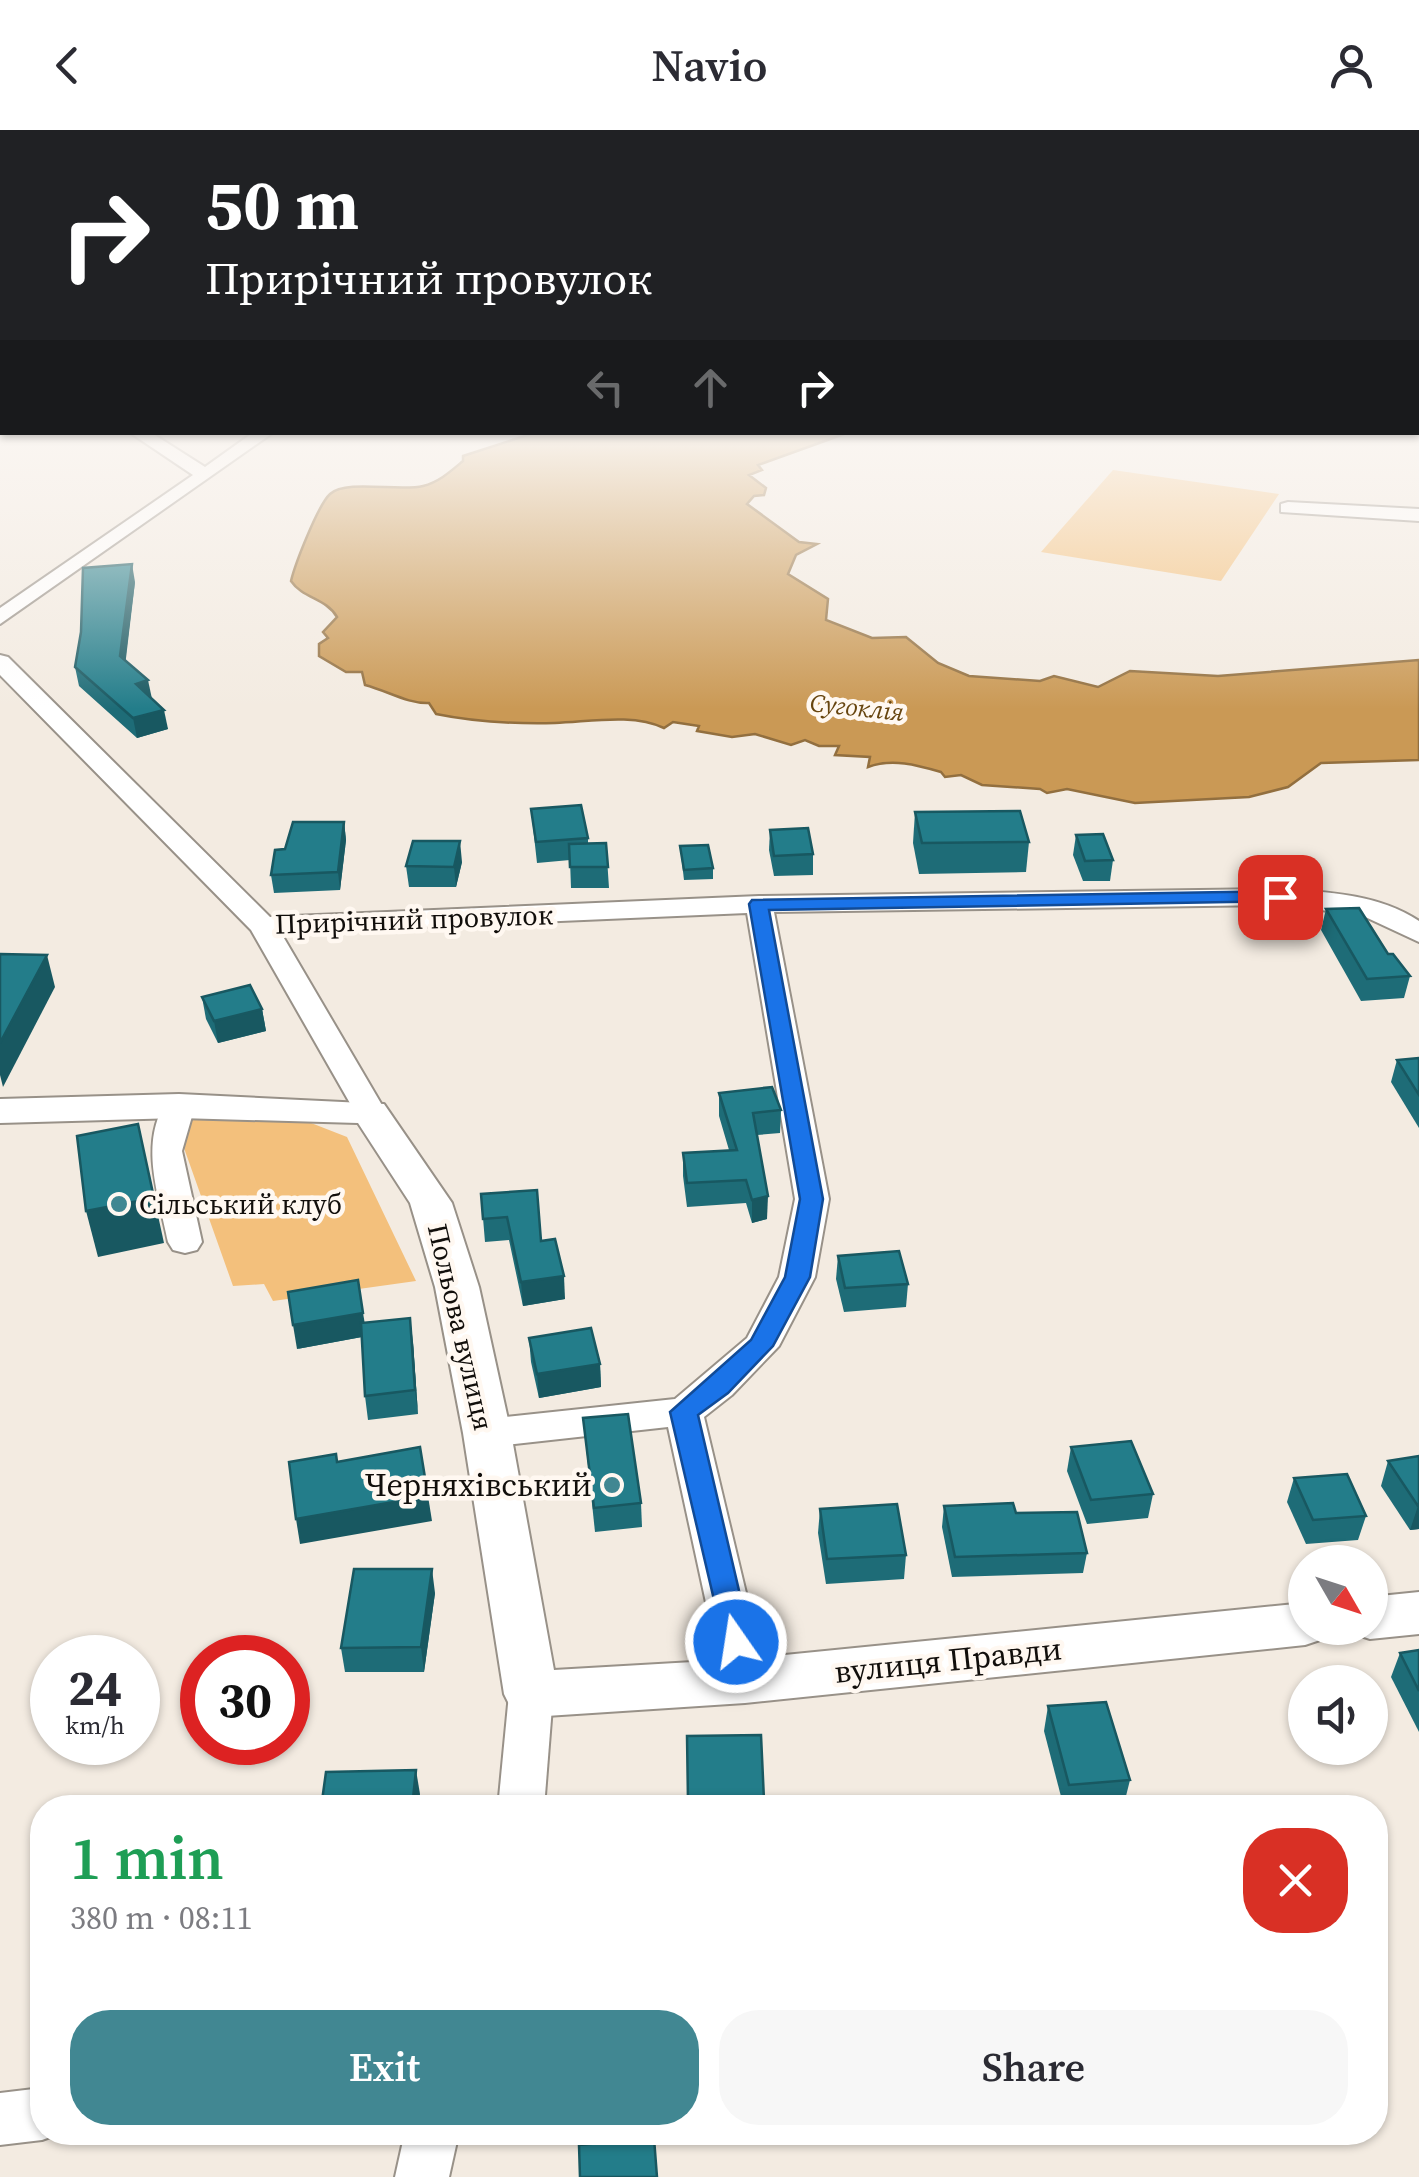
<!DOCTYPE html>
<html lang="en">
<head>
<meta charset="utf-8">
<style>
  body { margin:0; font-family:"Source Serif 4",serif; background:#f7f7f7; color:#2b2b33; height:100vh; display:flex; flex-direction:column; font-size:38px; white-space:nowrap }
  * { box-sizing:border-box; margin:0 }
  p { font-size:32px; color:#7c7c81 }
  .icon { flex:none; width:55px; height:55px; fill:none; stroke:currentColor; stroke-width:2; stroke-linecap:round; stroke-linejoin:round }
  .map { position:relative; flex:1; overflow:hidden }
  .sheet { position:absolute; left:30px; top:1665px; width:1358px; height:350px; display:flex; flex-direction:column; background:#fff; border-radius:40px; box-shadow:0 2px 8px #0004 }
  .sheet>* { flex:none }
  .banner { position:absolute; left:0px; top:0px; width:1420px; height:305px; box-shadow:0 2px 8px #0004; background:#202124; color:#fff; overflow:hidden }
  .needle { width:65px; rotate:129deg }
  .controls { position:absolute; left:1288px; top:1415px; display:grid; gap:20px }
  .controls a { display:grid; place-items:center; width:100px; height:100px; border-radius:50%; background:#fff; box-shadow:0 2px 8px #0004; font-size:50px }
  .speed { position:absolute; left:30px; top:1505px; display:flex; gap:20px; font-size:50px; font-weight:700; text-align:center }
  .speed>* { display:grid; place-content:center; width:130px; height:130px; border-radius:50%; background:#fff; box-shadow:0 2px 8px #0004; line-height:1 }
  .speed small { font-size:25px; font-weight:400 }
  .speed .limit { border:15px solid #d22; background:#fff; color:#111 }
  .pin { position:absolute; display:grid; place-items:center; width:85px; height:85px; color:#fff; margin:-42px; border-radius:20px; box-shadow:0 5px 15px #0006 }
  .me { position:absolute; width:110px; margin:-55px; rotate:347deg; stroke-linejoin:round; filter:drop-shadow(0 0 8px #0008) }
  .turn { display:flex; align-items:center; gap:35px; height:210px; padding:0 40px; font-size:45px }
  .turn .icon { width:130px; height:130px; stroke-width:2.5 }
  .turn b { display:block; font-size:70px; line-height:85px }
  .lanes { display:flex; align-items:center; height:95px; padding:0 40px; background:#0003; justify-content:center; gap:50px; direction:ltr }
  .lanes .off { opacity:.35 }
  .round { display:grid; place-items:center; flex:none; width:105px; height:105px; border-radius:40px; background:#f7f7f7 }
  .headline { display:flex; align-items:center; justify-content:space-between; height:170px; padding:0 40px }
  h1 { font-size:60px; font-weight:600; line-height:75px; color:#1e9e55 }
  .action { display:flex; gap:20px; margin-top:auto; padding:20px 40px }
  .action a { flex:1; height:115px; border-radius:40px; background:#418792; color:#fff; font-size:40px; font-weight:600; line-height:115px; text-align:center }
  .action a+a { background:#f7f7f7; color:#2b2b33 }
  header { display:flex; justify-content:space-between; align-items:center; height:130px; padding:0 40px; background:#fff; font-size:45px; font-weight:600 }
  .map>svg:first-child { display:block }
</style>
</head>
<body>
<header><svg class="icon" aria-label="back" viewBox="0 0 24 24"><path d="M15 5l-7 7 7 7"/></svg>Navio<svg class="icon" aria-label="person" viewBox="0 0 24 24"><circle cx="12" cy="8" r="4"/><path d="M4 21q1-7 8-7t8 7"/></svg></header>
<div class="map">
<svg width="1419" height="2047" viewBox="0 0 1419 2047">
  <rect width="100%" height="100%" fill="#f3ebe1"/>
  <g fill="#f3c07c">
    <path d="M1113,340L1279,364L1221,451L1041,422Z"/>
    <path d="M195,986L306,991L347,1007L416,1151L273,1171L264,1154L233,1156L179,1004Z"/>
  </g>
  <path fill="#ca9955" stroke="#926f3f" stroke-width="2.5" d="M534,303H847L758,335L762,340L749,345L766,358L764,365L754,366L747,374L799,412L817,414L796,425L788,444L828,469L826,490L872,508L906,507L938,533L969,546L1040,551L1054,546L1098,557L1130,541L1218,546L1419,530V630L1321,633L1288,657L1249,667L1135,673L1067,659L1047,663L1040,659L982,655L961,645L945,647L941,642C917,635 892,628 868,637L870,627L835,625L839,616H819L805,610L791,615L755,604L732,607L697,601L699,596L673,592L664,598C632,583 589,592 555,593C515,594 475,592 436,584L429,573C408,574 388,561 365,555L362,542H346L319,526V514L328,508L323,502L337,487C326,468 303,469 291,451C295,434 318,375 330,364C346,349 400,362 423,356C439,352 451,341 463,331V326Z"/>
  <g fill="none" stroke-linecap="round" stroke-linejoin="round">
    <defs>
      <g id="minor">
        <path d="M129,302H150L205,337L254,302H274L0,494V478L193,345Z"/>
        <path d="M1288,372L1419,379V391L1281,382V374Z"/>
        <path d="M0,525L8,527L270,787L759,766L1280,759C1327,762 1379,764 1419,791V812L1361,785L1280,775L774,782L829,1069L815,1147L779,1216L732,1265L704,1287L767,1551L760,1564L745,1569L730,1564L723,1551L668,1297L487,1317L473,1313L468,1303L473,1293L487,1289L675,1269L747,1208L779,1147L795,1069L747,783L281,803L386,982L381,989H359L251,800L0,545Z"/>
        <path d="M179,967L190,969L195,976L182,1021L202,1112L197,1120L185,1123L173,1120L168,1112C159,1065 138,1012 168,969Z"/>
        <path d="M531,1546L547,1551L553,1564L544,1678H498L509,1564L515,1551Z"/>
        <path d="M42,1958V2002L61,2003L42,2010L0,2015V1963Z"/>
        <path d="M405,2002H459L449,2047H395Z"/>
      </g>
      <g id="tertiary">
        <path d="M179,964L384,974L452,1073L479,1157L511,1303L554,1540L745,1529L1305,1473V1498H1329L1323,1509L1305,1515L745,1573L531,1587L512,1580L504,1564L463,1303L435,1157L410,1073L358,993L179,988L0,993V969Z"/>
        <path d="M1419,1462V1504L1370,1509L1352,1503L1349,1498H1370V1467Z"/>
      </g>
    </defs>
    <use href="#minor" stroke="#989188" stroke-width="4"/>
    <use href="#tertiary" stroke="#989188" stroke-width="4"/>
    <use href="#minor" fill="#fff" fill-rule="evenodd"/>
    <use href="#tertiary" fill="#fff" fill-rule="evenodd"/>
  </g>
  <g fill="#1e6c77">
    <path d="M135,452L125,531L152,568L168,599L137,608L79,556L75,537Z"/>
    <path d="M531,679L588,708V714L606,713L609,758H571L570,730L537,733Z"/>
    <path d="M915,682L1029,712L1026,742L919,744L913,713Z"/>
    <path d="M344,692L346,710L340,760L274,763L271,745L285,719Z"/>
    <path d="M770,700L813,724V745L774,746L769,720Z"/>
    <path d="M1076,705L1113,730L1110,751H1083L1073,725Z"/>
    <path d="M680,716L713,738V749L684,750Z"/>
    <path d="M462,732L456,757H409L406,736Z"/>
    <path d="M1326,779L1388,824L1410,846L1404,868L1361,871L1321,800Z"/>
    <path d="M202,867L262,879L266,901L218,913L206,889Z"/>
    <path d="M1419,928V998L1391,952L1397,930Z"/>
    <path d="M719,963L781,980L780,1003L757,1005L767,1089L752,1093L746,1073L687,1077L683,1046V1023L729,1020L719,986Z"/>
    <path d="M481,1064L541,1111L565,1169L523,1176L509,1110L485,1112Z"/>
    <path d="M838,1126L908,1154L906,1177L844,1182L836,1149Z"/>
    <path d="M365,1193L413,1212L418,1284L368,1290L365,1266L362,1207L297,1219Z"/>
    <path d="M529,1208L600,1234L601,1257L539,1268L531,1232Z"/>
    <path d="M583,1288L641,1373L642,1397L595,1402Z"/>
    <path d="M1071,1317L1153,1364L1148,1388L1087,1394L1067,1341Z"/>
    <path d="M1419,1326V1399L1410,1400L1381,1356L1388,1331Z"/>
    <path d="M1294,1348L1366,1386L1358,1410L1306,1414L1287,1372Z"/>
    <path d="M944,1376L1016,1383L1087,1423L1083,1443L952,1447L942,1397Z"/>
    <path d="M820,1379L906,1425L904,1449L826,1454L818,1403Z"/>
    <path d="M435,1463L424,1542H345L341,1518Z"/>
    <path d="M1419,1520V1602L1391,1547L1400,1523Z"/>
    <path d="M1048,1576L1130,1650L1124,1674L1064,1678L1044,1601Z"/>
    <path d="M687,1606L764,1670V1678H688Z"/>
  </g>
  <g fill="#185861">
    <path d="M132,434L135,452L124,545L120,526Z"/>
    <path d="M148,550L152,569L136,554Z"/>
    <path d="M164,580L168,599L137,608L133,588Z"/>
    <path d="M344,692L346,710L340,760L338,742Z"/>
    <path d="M460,711L462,732L456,757L454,737Z"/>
    <path d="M47,825L55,857L3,957L0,945V913Z"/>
    <path d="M262,879L266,901L218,913L214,891Z"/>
    <path d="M138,994L164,1113L98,1127L86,1081Z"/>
    <path d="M768,1066L767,1089L752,1093V1070Z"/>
    <path d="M564,1146L565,1169L523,1176L521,1152Z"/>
    <path d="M363,1183L367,1206L297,1219L293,1195Z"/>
    <path d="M410,1188L413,1212L418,1284L415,1260Z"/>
    <path d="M600,1234L601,1257L539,1268L537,1244Z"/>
    <path d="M428,1366L432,1391L300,1414L296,1389Z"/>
    <path d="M1418,1376H1419V1399L1410,1400Z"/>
    <path d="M432,1439L435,1463L424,1542L421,1517Z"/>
    <path d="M416,1640L420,1664L418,1678H412Z"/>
  </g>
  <g fill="#237d8a" stroke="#185861" stroke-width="2.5">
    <path d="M132,434L120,526L148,550L136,554L164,580L133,588L75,537L81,502L83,438Z"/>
    <path d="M581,675L588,708L536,712L531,679Z"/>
    <path d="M1020,681L1029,712L922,713L915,682Z"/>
    <path d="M293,692H344L338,742L271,745L275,720L285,719Z"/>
    <path d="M808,698L813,724L774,726L770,700Z"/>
    <path d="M1103,704L1113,730L1085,731L1076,705Z"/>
    <path d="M413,711H460L454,737L406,736Z"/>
    <path d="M606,713L608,737H570L569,714Z"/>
    <path d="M708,715L713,738L684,740L680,716Z"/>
    <path d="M1359,778L1388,824H1393L1410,846L1367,849L1326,779Z"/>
    <path d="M0,824L47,825L0,913Z"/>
    <path d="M250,855L262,879L214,891L202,867Z"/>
    <path d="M1419,928V965L1397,930Z"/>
    <path d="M772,957L781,980L753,983L768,1066L752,1070L746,1050L687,1053L683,1023L737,1020L719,963Z"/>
    <path d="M138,994L154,1068L86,1081L77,1006Z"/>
    <path d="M537,1060L541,1111L555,1109L564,1146L521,1152L507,1087L483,1089L481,1064Z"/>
    <path d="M899,1121L908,1154L845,1158L838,1126Z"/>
    <path d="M358,1150L363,1183L293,1195L288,1162Z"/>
    <path d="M410,1188L415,1260L365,1266L361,1193Z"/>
    <path d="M591,1198L600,1234L537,1244L529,1208Z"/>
    <path d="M628,1284L641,1373L594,1378L583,1288Z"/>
    <path d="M1131,1311L1153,1364L1091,1370L1071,1317Z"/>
    <path d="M420,1317L428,1366L296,1389L289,1332L336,1324L337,1332Z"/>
    <path d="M1419,1326V1376H1418L1388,1331Z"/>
    <path d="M1347,1344L1366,1386L1313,1390L1294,1348Z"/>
    <path d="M1013,1373L1016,1383L1077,1382L1087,1423L955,1427L944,1376Z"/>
    <path d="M897,1374L906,1425L827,1429L820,1379Z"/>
    <path d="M354,1439H432L421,1517L341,1518Z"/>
    <path d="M1419,1520V1561L1400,1523Z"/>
    <path d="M1106,1572L1130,1650L1069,1655L1048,1576Z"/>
    <path d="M761,1605L764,1670L688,1671L687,1606Z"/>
    <path d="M416,1640L412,1678H321L326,1642Z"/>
    <path d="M654,2008L657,2047H580L579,2015Z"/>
  </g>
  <linearGradient id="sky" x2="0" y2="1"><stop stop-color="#9ca9ad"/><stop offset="0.51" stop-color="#faf6f2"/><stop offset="1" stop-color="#faf6f2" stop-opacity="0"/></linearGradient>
  <rect width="1419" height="579" fill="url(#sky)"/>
  <path fill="#1a73e8" stroke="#114b97" stroke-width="2.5" d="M1280,761L1290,767L1287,771L769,780L823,1069L810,1147L773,1216L728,1263L698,1285L751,1512L747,1521L736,1525L726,1521L670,1282L751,1210L785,1147L800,1069L749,774L752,770Z"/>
  <g fill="#418792" stroke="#fff8f1" stroke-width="4">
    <circle cx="119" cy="1074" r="10"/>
    <circle cx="612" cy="1355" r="10"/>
  </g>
  <g text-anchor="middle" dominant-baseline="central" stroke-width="9" stroke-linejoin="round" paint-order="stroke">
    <g font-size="25" font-style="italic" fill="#67450f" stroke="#fff8f1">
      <text transform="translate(857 577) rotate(6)">Сугоклія</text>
    </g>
    <g font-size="28" fill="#110e0b" stroke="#fff8f1">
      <text transform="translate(414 789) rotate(-2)">Прирічний провулок</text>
      <text transform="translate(461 1197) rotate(77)">Польова вулиця</text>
    </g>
    <g font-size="28" fill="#110e0b" stroke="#fff8f1" text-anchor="start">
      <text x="139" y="1074">Сільський клуб</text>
    </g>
    <g font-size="32" fill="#110e0b" stroke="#fff8f1" text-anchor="end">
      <text x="592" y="1355">Черняхівський</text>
    </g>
    <g font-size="32" fill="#110e0b" stroke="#fff8f1">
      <text transform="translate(948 1530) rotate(-6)">вулиця Правди</text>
    </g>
  </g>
</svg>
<div class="controls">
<a><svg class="needle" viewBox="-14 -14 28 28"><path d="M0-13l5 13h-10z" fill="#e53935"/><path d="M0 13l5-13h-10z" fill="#7c7c81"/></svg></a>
<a><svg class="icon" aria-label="sound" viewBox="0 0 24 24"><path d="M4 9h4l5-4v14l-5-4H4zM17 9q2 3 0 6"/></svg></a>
</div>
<div class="speed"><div>24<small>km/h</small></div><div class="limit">30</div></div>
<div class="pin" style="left:1280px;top:767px;background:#d93025"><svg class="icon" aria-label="arrive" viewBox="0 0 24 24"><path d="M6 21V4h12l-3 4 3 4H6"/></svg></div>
<svg class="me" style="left:736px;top:1512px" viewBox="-20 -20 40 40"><circle r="17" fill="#1a73e8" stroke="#fff" stroke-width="3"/><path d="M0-11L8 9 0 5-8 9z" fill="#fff"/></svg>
<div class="banner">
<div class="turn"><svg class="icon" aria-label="right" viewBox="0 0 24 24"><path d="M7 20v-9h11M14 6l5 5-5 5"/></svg><div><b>50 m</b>Прирічний провулок</div></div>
<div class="lanes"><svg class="icon off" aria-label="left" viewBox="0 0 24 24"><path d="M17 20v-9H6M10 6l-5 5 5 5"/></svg><svg class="icon off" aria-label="ahead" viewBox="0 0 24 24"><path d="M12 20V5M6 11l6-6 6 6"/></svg><svg class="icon" aria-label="right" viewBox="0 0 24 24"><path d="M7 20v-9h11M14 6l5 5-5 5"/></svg></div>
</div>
<section class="sheet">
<div class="headline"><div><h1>1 min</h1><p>380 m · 08:11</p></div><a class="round" style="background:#d93025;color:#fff"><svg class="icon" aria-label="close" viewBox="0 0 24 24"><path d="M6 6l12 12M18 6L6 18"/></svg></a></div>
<div class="action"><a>Exit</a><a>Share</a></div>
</section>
</div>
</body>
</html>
